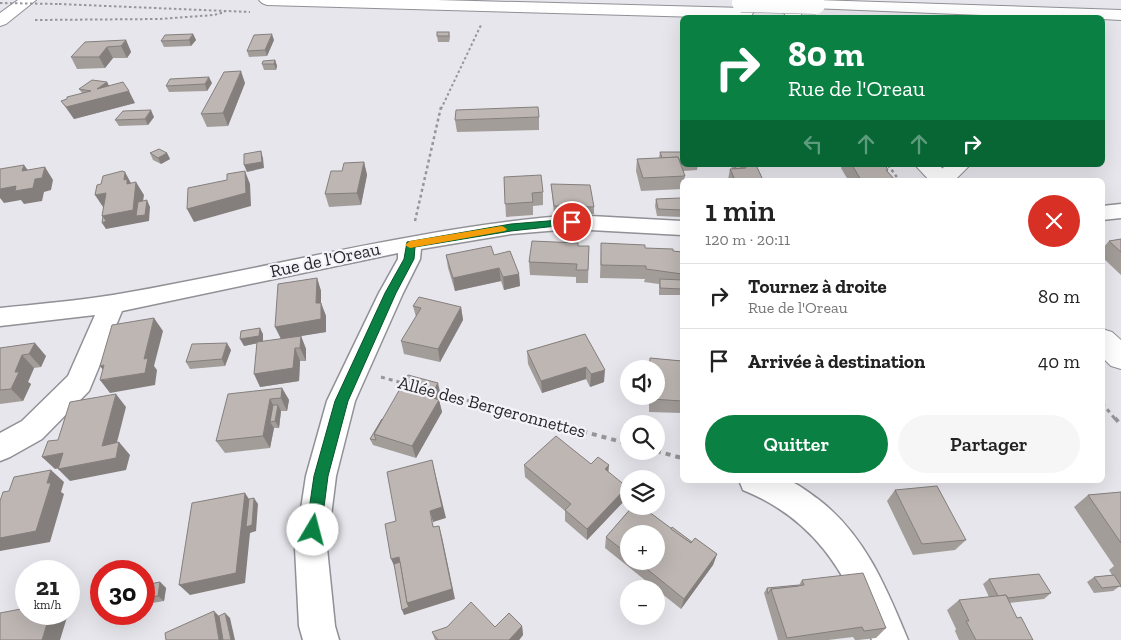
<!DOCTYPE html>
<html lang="fr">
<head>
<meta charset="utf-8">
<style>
  body { margin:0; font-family:"Zilla Slab",serif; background:#f6f6f6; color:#222; height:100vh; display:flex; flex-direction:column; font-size:19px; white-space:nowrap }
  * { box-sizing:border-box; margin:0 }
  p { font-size:16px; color:#767676 }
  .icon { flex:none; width:28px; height:28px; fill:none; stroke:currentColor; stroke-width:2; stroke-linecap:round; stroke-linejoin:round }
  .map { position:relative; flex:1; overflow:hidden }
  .sheet { position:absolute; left:680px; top:178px; width:425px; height:305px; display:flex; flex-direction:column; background:#fff; border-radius:8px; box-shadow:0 5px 20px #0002 }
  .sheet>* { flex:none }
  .banner { position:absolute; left:680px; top:15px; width:425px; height:152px; border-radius:8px; box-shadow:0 5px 20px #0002; background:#0b8043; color:#fff; overflow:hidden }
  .tools { position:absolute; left:620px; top:360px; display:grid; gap:10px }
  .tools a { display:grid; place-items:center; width:45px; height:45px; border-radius:50%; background:#fff; box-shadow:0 5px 20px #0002; font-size:25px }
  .speed { position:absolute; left:15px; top:560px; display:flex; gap:10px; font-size:25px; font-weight:700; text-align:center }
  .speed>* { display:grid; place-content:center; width:65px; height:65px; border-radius:50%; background:#fff; box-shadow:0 5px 20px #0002; line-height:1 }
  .speed small { font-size:12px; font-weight:400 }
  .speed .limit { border:8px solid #d22; background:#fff; color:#111 }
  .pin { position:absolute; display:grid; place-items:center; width:42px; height:42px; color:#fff; margin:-21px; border:2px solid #fff; border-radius:50%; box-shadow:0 1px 5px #0007 }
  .me { position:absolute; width:55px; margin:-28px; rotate:8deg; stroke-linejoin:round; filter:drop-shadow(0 0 4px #0008) }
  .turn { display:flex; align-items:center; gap:18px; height:105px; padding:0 25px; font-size:22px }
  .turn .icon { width:65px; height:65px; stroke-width:2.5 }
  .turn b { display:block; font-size:35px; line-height:42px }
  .lanes { display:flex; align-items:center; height:48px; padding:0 25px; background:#0003; justify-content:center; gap:25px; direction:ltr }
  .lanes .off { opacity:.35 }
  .round { display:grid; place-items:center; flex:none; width:52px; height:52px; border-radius:26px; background:#f6f6f6 }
  .head { display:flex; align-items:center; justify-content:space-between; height:85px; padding:0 25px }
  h1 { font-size:30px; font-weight:600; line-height:38px }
  .cta { display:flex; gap:10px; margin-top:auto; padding:10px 25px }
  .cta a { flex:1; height:58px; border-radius:30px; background:#0b8043; color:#fff; font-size:20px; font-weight:600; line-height:58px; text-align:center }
  .cta a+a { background:#f6f6f6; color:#222 }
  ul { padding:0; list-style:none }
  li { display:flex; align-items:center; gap:15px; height:65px; padding:0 25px; border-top:1px solid #e0e0e0 }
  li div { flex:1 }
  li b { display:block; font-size:19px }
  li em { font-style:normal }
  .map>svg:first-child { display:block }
</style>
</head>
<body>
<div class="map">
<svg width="1121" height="640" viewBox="0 0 1121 640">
  <rect width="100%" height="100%" fill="#e6e6ec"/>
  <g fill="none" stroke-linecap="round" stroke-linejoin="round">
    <defs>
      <g id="street">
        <path d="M1121,204V218L1102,220V206Z"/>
        <path d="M572,215L682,221V235L572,229L511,234L421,249L420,259L403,293L355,401L336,476L327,548L335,626L339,640H303L299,626L295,548L306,476L327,401L379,293L398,259V253L122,311L89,391L42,439L10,457L0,461V433L22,421L68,376L95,315L0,326V308C37,304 76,301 113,295C266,269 416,228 572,215Z"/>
        <path d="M739,480C752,480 777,477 789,481C799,484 809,493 818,499C865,535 886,587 908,640H872C846,571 814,519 743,490Z"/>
      </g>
      <g id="secondary">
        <path d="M18,0H36L6,24L0,26V13Z"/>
        <path d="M777,0H793L803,18H787Z"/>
        <path d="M915,165H939L953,180H929Z"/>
        <path d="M1102,329L1112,332L1121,340V369L1111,366L1102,357Z"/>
      </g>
      <g id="highway">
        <path d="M259,0H437L745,8L751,10L753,13L751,16L737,18L267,5L262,3Z"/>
        <path d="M816,0L1121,10V20L1102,19V18H1053L811,8L808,5L811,2Z"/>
        <path d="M946,165H970L955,180H931Z"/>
      </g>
    </defs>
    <use href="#street" stroke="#909096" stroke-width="3"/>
    <use href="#secondary" stroke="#909096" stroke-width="2"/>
    <use href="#highway" stroke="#909096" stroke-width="2"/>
    <g stroke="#96969a" stroke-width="2" stroke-dasharray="2.5 2.5" stroke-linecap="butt">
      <path d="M59,4L250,12"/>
      <path d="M35,20L159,19L214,15L225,12"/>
      <path d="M441,109L481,25"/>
    </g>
    <g stroke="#96969a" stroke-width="2.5" stroke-dasharray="3 3" stroke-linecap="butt">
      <path d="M888,165L899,180"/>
      <path d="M415,221L441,107"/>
    </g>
    <g stroke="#96969a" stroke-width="3" stroke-dasharray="4 4" stroke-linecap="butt">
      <path d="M381,377L406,384"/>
      <path d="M436,392L539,420"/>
      <path d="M1102,403L1116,420"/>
    </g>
    <g stroke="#96969a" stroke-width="4" stroke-dasharray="5 5" stroke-linecap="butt">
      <path d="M534,418L629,444"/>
      <path d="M1115,418L1121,425"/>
      <path d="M656,451L682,458"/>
    </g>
    <use href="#street" fill="#fff" fill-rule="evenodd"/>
    <use href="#secondary" fill="#fff" fill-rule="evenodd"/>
    <use href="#highway" fill="#fff" fill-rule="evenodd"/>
    <defs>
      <path id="highway-bridge" d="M741,3L816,5"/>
    </defs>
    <use href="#highway-bridge" stroke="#909096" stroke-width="19" stroke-linecap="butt"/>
    <path stroke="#96969a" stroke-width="2" stroke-dasharray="2.5 2.5" stroke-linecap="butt" d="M0,3L59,4"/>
    <use href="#highway-bridge" stroke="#fff" stroke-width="18"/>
  </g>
  <g fill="#a39d9a" fill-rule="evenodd">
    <path d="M449,32L450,38L449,42H438L437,36Z"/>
    <path d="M193,34L196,40L191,46L164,47L161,41Z"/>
    <path d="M126,40L131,52L127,58H113L105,68L77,69L71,57Z"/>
    <path d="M274,40L267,56L249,57L247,51Z"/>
    <path d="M275,60L277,66L276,70H264L262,64Z"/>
    <path d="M107,82L109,86L135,103L74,119L61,101L67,99L82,93L79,89Z"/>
    <path d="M212,83L207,91L169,92L166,86Z"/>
    <path d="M245,83L228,126L207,127L201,114Z"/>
    <path d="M154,117L148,125L119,126L115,120Z"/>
    <path d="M539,117V130L457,132L455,120Z"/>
    <path d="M660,152H682V165H698L697,170L683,171L685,176L684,180H682V189L641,191L636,171L637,159L659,158Z"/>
    <path d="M150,153H167L170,159L161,164L153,160Z"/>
    <path d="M364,162L367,175L361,205L329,207L325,194L342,171Z"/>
    <path d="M731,165H756L763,180H728L730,169H732Z"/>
    <path d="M842,165H885L888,170L887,171L895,180H848L841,168Z"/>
    <path d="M504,177L543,192V205L533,206V215L506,217Z"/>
    <path d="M551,184L594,207V214L554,213Z"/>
    <path d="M656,199L682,201V217L657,216L655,206Z"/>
    <path d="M1121,239V275L1102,257V249L1109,241Z"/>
    <path d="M601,243L682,252V295H659V284L644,282L645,279L600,278Z"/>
    <path d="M578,246H589L588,283H576V277L530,275L529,262Z"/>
    <path d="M446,255H494L519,274L520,286L504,290L501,281L455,291L448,268Z"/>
    <path d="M317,278L321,291V303L326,316V332L301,336L306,349V361H300L299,381L260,387L257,343L244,346L263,334V342L280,339Z"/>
    <path d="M413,306L461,307L463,320L440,362L404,354L401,341L416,317Z"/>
    <path d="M585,334L604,382L590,387L586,379L542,393L528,364L527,351Z"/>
    <path d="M0,348L46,356L41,367L34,368L28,382L31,384L23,401L0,404Z"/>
    <path d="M231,350L225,366L190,369L186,362Z"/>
    <path d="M650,358L682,361V413L649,412V396H656V369H648Z"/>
    <path d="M282,388L289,400L287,411H281L279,428H274L270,448L225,453L216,441Z"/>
    <path d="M441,396L439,400L442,412L416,458L373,445L370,439L382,419Z"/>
    <path d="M591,464L608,472L626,499L587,540L565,521V511L525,477L524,465Z"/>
    <path d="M895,490L966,540L955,550L913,555L887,501Z"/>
    <path d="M1121,492V588L1120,586L1113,591L1094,593L1087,582L1094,577L1112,575L1109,570L1114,566L1074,507L1088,495Z"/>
    <path d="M633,506H641L671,529L672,527L692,542L695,538L717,554L713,565L681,609L605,548L606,537ZM629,534H656V561H629Z"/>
    <path d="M989,579L1051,593L1044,599L1009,603L1017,618L1033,640H959L955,631L956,629L947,610L959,600L989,597L983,584Z"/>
    <path d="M802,580L886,628L876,638L858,640H855L853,637L828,640H778L764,593L767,588L799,585Z"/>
    <path d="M160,582L166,588L164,601L146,604L144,602V585Z"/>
    <path d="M522,626L523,635L519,640H435L432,632Z"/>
  </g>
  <g fill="#847f7d">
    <path d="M193,34L196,40L191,46L189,40Z"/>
    <path d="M272,34L274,40L267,56L265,50Z"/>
    <path d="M126,40L131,52L127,58L121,46Z"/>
    <path d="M107,47L113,58L105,68L99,57Z"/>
    <path d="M275,60L277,66L276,70L274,64Z"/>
    <path d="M241,71L245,83L228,126L223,113Z"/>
    <path d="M209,77L212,83L207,91L205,84Z"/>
    <path d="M107,82L113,94L129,91L135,103L74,119L66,107L97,89Z"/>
    <path d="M151,110L154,117L148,125L145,119Z"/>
    <path d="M261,151L263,158L264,168L247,172L244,165Z"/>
    <path d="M167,153L170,159L161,164L158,158Z"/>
    <path d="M364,162L367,175L361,205L357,193Z"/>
    <path d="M24,165L33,177L22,171Z"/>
    <path d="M45,167L53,180L51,190L44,192L42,201L24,204L21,200L4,203L0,198V189L35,179Z"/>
    <path d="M245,171L250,184L251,206L194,222L187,209Z"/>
    <path d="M125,172L132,185L134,196L124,180Z"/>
    <path d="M136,182L144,195L141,215L147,200L150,207L149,221L106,229L102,223L106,221L102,216L109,206L103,207L95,195L106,193Z"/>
    <path d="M499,268L501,281L455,291L453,278Z"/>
    <path d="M519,274L520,286L504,290L503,277Z"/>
    <path d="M317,278L321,291V316L316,303Z"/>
    <path d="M321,303L326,316V332L301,336L306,349V361L300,348L281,339L275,327Z"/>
    <path d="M461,307L463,320L440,362L438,349Z"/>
    <path d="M154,318L163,331L154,366L157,370L155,385L110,393L100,380L110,379L100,366L144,359Z"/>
    <path d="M260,328L263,334V342L244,346L240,339Z"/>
    <path d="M35,343L46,356L41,367L29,354Z"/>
    <path d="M227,343L231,350L225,366L222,359Z"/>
    <path d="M295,348L300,361L299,381L260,387L254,374Z"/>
    <path d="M22,355L34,368L28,382L31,384L23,401L11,389L15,372Z"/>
    <path d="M586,367V379L542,393L541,381Z"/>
    <path d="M605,370L604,382L590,387L591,374Z"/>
    <path d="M438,383L441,396L433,410L430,397Z"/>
    <path d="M282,388L289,400L287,411L281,398Z"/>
    <path d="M116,394L126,407L113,458L102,446Z"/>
    <path d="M270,399L277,412L270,422L274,428L270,448L263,436Z"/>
    <path d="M439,400L442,412L416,458L412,446Z"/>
    <path d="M278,405L281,411L279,428L275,421Z"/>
    <path d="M119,442L130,455L126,470L70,481L58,469Z"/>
    <path d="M63,453L75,465L55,469L42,457Z"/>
    <path d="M432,460L446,518L433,522L437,538L430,511Z"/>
    <path d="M609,465L608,477L605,469Z"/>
    <path d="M51,470L64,482L61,492L64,494L50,542L0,551V538L47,483Z"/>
    <path d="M627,487L626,499L587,540V529Z"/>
    <path d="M245,493L253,505L254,498L258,504L256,531L250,533L245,583L190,595L179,585Z"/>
    <path d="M439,526L442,537L455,599L404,615L402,610L407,603L396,570L391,559L399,557Z"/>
    <path d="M717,554L713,565L681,609L684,599Z"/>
    <path d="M160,582L166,588L164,601L158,596Z"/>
    <path d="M214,611L224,621L228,640H219Z"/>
    <path d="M225,613L230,618L235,640H231Z"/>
    <path d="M50,614H68L60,640H42Z"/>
    <path d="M522,626L523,635L519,640H509Z"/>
  </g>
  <g fill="#bdb6b3" stroke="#847f7d">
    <rect x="437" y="32" width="12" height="4"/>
    <path d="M193,34L189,40L161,41L165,35Z"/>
    <path d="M272,34L265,50L247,51L254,35Z"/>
    <path d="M126,40L121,46L107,47L99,57H71L85,42Z"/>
    <path d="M275,60L274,64H262L263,61Z"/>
    <path d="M241,71L223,113L201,114L224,72Z"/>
    <path d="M209,77L205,84L166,86L170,79Z"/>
    <path d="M92,80L107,82L97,89L123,82L129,91L66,107L61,101L67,99V97L91,91L79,89Z"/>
    <path d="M536,107H538L539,117L455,120L456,110Z"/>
    <path d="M151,110L145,119L115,120L123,111Z"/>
    <path d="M159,149L167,153L158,158L150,153Z"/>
    <path d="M261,151L262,162L244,165V154Z"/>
    <path d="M660,152H682V164H681L678,157L662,158Z"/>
    <path d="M678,157L685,176L643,178L637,159Z"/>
    <path d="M364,162L357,193L325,194L331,171H342L344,163Z"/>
    <path d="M24,165L22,171L45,167L42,178L35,179L33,188L15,191L16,186L0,189V169Z"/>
    <path d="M735,165H740L742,168L736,169Z"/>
    <path d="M744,165H756L763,180H735L730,169L746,168Z"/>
    <path d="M852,165H885L888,170H886L895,180H861Z"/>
    <path d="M122,171L125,172L124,180L127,179V184L136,182L133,210L102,216L106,193L95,195L97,185L101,184L103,176Z"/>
    <path d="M245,171L246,193L187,209L188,188L227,180V174Z"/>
    <path d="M541,175L543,192L532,193L533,202L505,204L504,177Z"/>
    <path d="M551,184L590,185L594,207L554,206Z"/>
    <path d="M681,198L682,201V210L658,209L656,199Z"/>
    <path d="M147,200L145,215L136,216L138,202Z"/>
    <path d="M103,216L106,221L102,223Z"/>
    <path d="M1121,239V252L1109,241Z"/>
    <path d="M532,241L578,243V246H589L588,270H576L577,264L529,262Z"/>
    <path d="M601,243L645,245V248L673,249V251L682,252V274L646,269V266L601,265Z"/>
    <path d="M491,246L494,255L510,251L519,274L503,277L499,268L453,278L446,255Z"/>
    <path d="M317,278L316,303H321V319L275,327L278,284Z"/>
    <path d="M660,279L682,280V289L660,288Z"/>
    <path d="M419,297L461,307L438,349L401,341L421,308L413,306Z"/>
    <path d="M154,318L144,359L148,358L145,373L100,380L104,365L100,366L112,325Z"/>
    <path d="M260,328L259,336L240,339L241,331Z"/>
    <path d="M585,334L605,370L591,374L586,367L541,381L527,351Z"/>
    <path d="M301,336L300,348H295L293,368L254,374L257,342Z"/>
    <path d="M35,343L29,354L22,355L15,372H19L11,389L0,390V348Z"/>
    <path d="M227,343L222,359L186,362L192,344Z"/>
    <path d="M650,358L682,361V401L651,399V396H656V369H650Z"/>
    <path d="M408,375L438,383L430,397L439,400L412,446L374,434Z"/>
    <path d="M282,388L281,398L270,399L263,436L216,441L228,394Z"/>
    <path d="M116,394L102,446L119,442L116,458L58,469L63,453L42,457L48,441L58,440L70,402Z"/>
    <path d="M273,405H278L275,421L270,422Z"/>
    <path d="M382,419L374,434L376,440L370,439Z"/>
    <path d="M556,436L591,464L598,457L609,465L605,469L627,487L587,529L565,510L571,504L524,465Z"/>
    <path d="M432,460L442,507L430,511L433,527L439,526L452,589L407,603L399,557L391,559L385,524L396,521L387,472Z"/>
    <path d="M51,470L47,483H51L36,531L0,538V501L3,492L9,491L14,477Z"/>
    <path d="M937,486L966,540L922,544L895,490Z"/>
    <path d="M1121,492V543L1088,495Z"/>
    <path d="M245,493L236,573L179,585L192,503Z"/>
    <path d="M254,498L252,525L246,527L249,499Z"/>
    <path d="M633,506H641L691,543L695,538L717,554L684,599L637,561H656V534H629V555L606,537Z"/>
    <path d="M672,527L692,542L691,543L671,529Z"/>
    <path d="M400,562L407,603L409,607L402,610L394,564Z"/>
    <path d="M863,573L886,628L864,631L862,627L787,638L771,589L804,585L802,580Z"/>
    <path d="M1039,574L1051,593L1008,598L1006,595L998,596L989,579Z"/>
    <path d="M1114,575L1121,586L1102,588L1094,577Z"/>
    <path d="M160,582L158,596L144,598V585Z"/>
    <path d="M799,585V586L771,589L768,594L767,588Z"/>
    <path d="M1006,595L1017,618L1021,617L1033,640H976L966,621H969L959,600Z"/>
    <path d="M471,602L495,627L509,613L522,626L509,640H438L432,632L447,627Z"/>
    <path d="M26,608V614H50L42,640H0V613Z"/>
    <path d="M214,611L219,640H166L165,633Z"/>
    <path d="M225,613L231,640H223L219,616Z"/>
  </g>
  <path fill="#0b8043" stroke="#07532c" d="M572,219L575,220V224L511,231L415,247L414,259L396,293L348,401L328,476L321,530L318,535L313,537L308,535L306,530L314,476L335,401L385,293L404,259L407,242L511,224Z"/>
  <path fill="#f59e0b" d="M502,226L507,229L505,231L410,248L405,245L410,241Z"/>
  <g text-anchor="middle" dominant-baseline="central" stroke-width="4.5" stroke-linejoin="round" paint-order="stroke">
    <g font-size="18" fill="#272729" stroke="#f4f3fa">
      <text transform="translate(325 260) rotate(-12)">Rue de l'Oreau</text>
      <text transform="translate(492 407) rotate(15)">Allée des Bergeronnettes</text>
    </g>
  </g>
</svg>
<div class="tools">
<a><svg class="icon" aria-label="sound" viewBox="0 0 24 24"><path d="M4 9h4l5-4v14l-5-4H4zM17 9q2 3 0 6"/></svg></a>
<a><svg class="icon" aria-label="search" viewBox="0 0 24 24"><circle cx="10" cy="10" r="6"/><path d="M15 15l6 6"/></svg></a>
<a><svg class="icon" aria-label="layers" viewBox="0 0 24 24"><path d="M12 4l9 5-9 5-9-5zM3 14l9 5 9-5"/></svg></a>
<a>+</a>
<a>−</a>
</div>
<div class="speed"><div>21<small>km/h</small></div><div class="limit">30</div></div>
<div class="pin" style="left:572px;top:222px;background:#d93025"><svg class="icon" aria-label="arrive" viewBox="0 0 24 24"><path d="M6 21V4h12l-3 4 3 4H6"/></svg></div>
<svg class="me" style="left:313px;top:530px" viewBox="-20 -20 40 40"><circle r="19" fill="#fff"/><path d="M0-13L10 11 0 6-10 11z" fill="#0b8043"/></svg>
<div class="banner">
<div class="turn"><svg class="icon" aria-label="right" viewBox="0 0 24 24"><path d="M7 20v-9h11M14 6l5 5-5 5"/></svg><div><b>80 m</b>Rue de l'Oreau</div></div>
<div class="lanes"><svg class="icon off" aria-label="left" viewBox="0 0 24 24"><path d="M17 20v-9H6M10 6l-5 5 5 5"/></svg><svg class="icon off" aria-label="ahead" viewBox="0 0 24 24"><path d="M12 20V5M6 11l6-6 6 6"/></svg><svg class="icon off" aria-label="ahead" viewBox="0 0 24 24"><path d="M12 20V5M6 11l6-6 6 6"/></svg><svg class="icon" aria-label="right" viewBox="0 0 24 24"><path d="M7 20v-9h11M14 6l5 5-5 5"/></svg></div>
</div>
<section class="sheet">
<div class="head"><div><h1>1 min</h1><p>120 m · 20:11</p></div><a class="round" style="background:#d93025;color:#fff"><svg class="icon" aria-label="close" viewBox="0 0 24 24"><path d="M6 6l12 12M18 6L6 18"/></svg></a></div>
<ul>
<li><svg class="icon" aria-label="right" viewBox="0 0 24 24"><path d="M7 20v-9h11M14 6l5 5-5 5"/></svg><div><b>Tournez à droite</b><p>Rue de l'Oreau</p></div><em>80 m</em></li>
<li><svg class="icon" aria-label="arrive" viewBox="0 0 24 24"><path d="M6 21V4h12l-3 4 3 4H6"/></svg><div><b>Arrivée à destination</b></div><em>40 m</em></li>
</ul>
<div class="cta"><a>Quitter</a><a>Partager</a></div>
</section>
</div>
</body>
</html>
